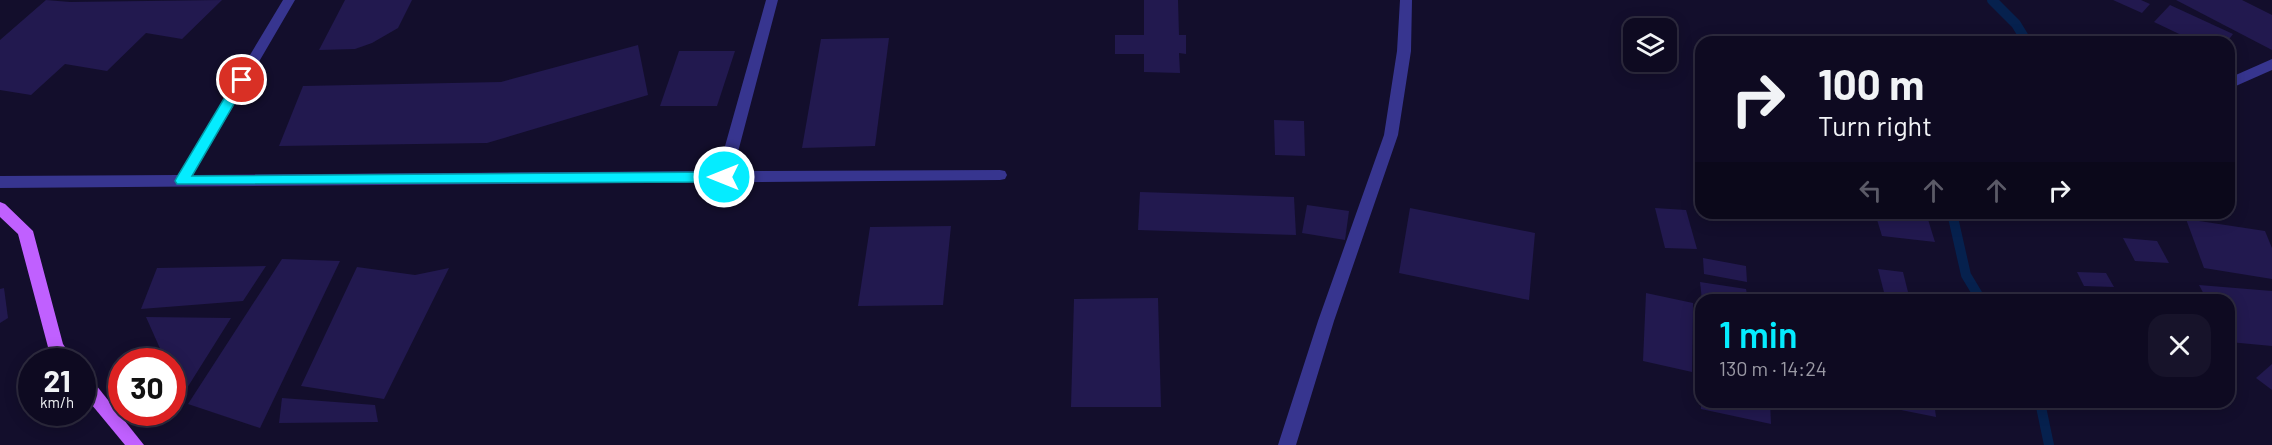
<!DOCTYPE html>
<html lang="en">
<head>
<meta charset="utf-8">
<style>
  body { margin:0; font-family:Barlow,sans-serif; background:#17132a; color:#f1f3f6; height:100vh; display:flex; flex-direction:column; font-size:22px; white-space:nowrap }
  * { box-sizing:border-box; margin:0 }
  p { font-size:20px; color:#9b9aa5 }
  .icon { flex:none; width:33px; height:33px; fill:none; stroke:currentColor; stroke-width:2; stroke-linecap:round; stroke-linejoin:round }
  .map { position:relative; flex:1; overflow:hidden }
  .panel { position:absolute; left:1695px; top:294px; width:540px; height:114px; display:flex; flex-direction:column; background:#0e0a21; border-radius:18px; box-shadow:0 3px 15px #0003,0 0 0 2px #2e2b3f }
  .panel>* { flex:none }
  .hud { position:absolute; left:1695px; top:36px; width:540px; height:183px; border-radius:18px; box-shadow:0 3px 15px #0003,0 0 0 2px #2e2b3f; background:#0e0a21; color:#f1f3f6; overflow:hidden }
  .controls { position:absolute; left:1623px; top:18px; display:grid; gap:12px }
  .controls a { display:grid; place-items:center; width:54px; height:54px; border-radius:12px; background:#0e0a21; box-shadow:0 3px 15px #0003,0 0 0 2px #2e2b3f; font-size:30px }
  .speed { position:absolute; left:18px; top:348px; display:flex; gap:12px; font-size:30px; font-weight:700; text-align:center }
  .speed>* { display:grid; place-content:center; width:78px; height:78px; border-radius:50%; background:#0e0a21; box-shadow:0 3px 15px #0003,0 0 0 2px #2e2b3f; line-height:1 }
  .speed small { font-size:15px; font-weight:400 }
  .speed .limit { border:9px solid #d22; background:#fff; color:#111 }
  .pin { position:absolute; display:grid; place-items:center; width:51px; height:51px; color:#fff; margin:-26px; border:3px solid #fff; border-radius:50%; box-shadow:0 2px 6px #0007 }
  .me { position:absolute; width:66px; margin:-33px; rotate:270deg; stroke-linejoin:round; filter:drop-shadow(0 0 4px #0008) }
  .turn { display:flex; align-items:center; gap:21px; height:126px; padding:0 24px; font-size:27px }
  .turn .icon { width:78px; height:78px; stroke-width:2.5 }
  .turn b { display:block; font-size:42px; line-height:51px }
  .lanes { display:flex; align-items:center; height:57px; padding:0 24px; background:#0003; justify-content:center; gap:30px; direction:ltr }
  .lanes .off { opacity:.35 }
  .round { display:grid; place-items:center; flex:none; width:63px; height:63px; border-radius:18px; background:#17132a }
  .overview { display:flex; align-items:center; justify-content:space-between; height:102px; padding:0 24px }
  h1 { font-size:36px; font-weight:600; line-height:45px; color:#05ecff }
  .map>svg:first-child { display:block }
</style>
</head>
<body>
<div class="map">
<svg width="2272" height="445" viewBox="0 0 2272 445">
  <rect width="100%" height="100%" fill="#130e2c"/>
  <g fill="none" stroke-linecap="round" stroke-linejoin="round">
    <g stroke="#06214e" stroke-width="10">
      <path d="M1992,0L2016,24L2027,42"/>
      <path d="M1952,213L1966,275L1981,300"/>
      <path d="M2040,402L2049,445"/>
    </g>
  </g>
  <g fill="#22194f">
    <path d="M46,0L70,2L222,0L182,39L146,33L107,71L65,64L31,95L0,90V40Z"/>
    <path d="M345,0H412L398,28L372,43L355,49L319,50Z"/>
    <path d="M1144,0H1178L1179,35H1186V54L1179,53L1180,73L1144,72V54H1115V35H1144Z"/>
    <path d="M2113,0H2141L2150,4L2142,13Z"/>
    <path d="M2176,0H2242L2272,15V50Z"/>
    <path d="M2170,5L2233,34L2227,42H2196L2154,22Z"/>
    <path d="M889,38L875,146L802,148L821,39Z"/>
    <path d="M638,45L648,95L487,143L279,146L303,86L501,82Z"/>
    <path d="M679,51H735L717,106H660Z"/>
    <path d="M1274,120L1304,121L1305,156L1275,155Z"/>
    <path d="M1140,192L1294,197L1296,235L1138,230Z"/>
    <path d="M1307,205L1349,211L1345,240L1302,233Z"/>
    <path d="M1410,208L1535,233L1529,300L1399,273Z"/>
    <path d="M1655,208L1686,210L1697,249L1665,248Z"/>
    <path d="M1875,213H1926L1935,242L1882,236Z"/>
    <path d="M2186,219L2265,231L2272,248V279L2204,268Z"/>
    <path d="M951,226L943,305L858,306L870,227Z"/>
    <path d="M2123,238L2157,241L2169,263L2135,261Z"/>
    <path d="M1703,258L1746,266L1747,282L1704,274Z"/>
    <path d="M282,259L340,261L260,428L188,404Z"/>
    <path d="M266,266L243,301L141,309L157,268Z"/>
    <path d="M357,267L415,275L449,268L384,399L301,386Z"/>
    <path d="M1878,269L1903,272L1910,300H1886Z"/>
    <path d="M2077,272L2106,273L2114,287L2084,286Z"/>
    <path d="M1700,282L1746,289L1748,300H1702Z"/>
    <path d="M2199,285L2272,291V346L2229,342V300H2207Z"/>
    <path d="M4,288L8,318L0,323V289Z"/>
    <path d="M1646,293L1693,303L1692,372L1643,361Z"/>
    <path d="M1158,298L1161,407H1071L1074,299Z"/>
    <path d="M146,317L231,318L182,396L172,376V362H166Z"/>
    <path d="M2272,364V390L2256,378Z"/>
    <path d="M282,398L375,405L378,422L279,423Z"/>
    <path d="M1701,402H1770L1771,424L1701,409Z"/>
    <path d="M1895,402H1934L1936,417L1896,409Z"/>
  </g>
  <g fill="none" stroke-linecap="round" stroke-linejoin="round">
    <g fill="#37358f" fill-rule="evenodd">
      <path d="M283,0H295L193,175L718,171L766,0H778L733,171L1000,170L1005,171L1007,175L1005,179L1000,180L0,188V176L178,175Z"/>
      <path d="M1400,0H1412L1411,51L1398,135L1334,321L1296,445H1278L1318,321L1384,135L1397,51Z"/>
      <path d="M2272,59V70L2229,89V78Z"/>
    </g>
    <g fill="#c060ff" fill-rule="evenodd">
      <path d="M0,202L5,204L33,231L63,344L75,362H57L48,347L18,234L0,217Z"/>
      <path d="M82,373L88,375L144,445H125L82,393Z"/>
    </g>
  </g>
  <path fill="#05ecff" stroke="#0399a6" stroke-width="1.5" d="M242,76L248,80L192,176L724,172L731,177L724,182L177,184L175,181L177,177L237,77Z"/>
</svg>
<div class="controls">
<a><svg class="icon" aria-label="layers" viewBox="0 0 24 24"><path d="M12 4l9 5-9 5-9-5zM3 14l9 5 9-5"/></svg></a>
</div>
<div class="speed"><div>21<small>km/h</small></div><div class="limit">30</div></div>
<div class="pin" style="left:242px;top:80px;background:#d93025"><svg class="icon" aria-label="arrive" viewBox="0 0 24 24"><path d="M6 21V4h12l-3 4 3 4H6"/></svg></div>
<svg class="me" style="left:724px;top:177px" viewBox="-20 -20 40 40"><circle r="17" fill="#05ecff" stroke="#fff" stroke-width="3"/><path d="M0-11L8 9 0 5-8 9z" fill="#fff"/></svg>
<div class="hud">
<div class="turn"><svg class="icon" aria-label="right" viewBox="0 0 24 24"><path d="M7 20v-9h11M14 6l5 5-5 5"/></svg><div><b>100 m</b>Turn right</div></div>
<div class="lanes"><svg class="icon off" aria-label="left" viewBox="0 0 24 24"><path d="M17 20v-9H6M10 6l-5 5 5 5"/></svg><svg class="icon off" aria-label="ahead" viewBox="0 0 24 24"><path d="M12 20V5M6 11l6-6 6 6"/></svg><svg class="icon off" aria-label="ahead" viewBox="0 0 24 24"><path d="M12 20V5M6 11l6-6 6 6"/></svg><svg class="icon" aria-label="right" viewBox="0 0 24 24"><path d="M7 20v-9h11M14 6l5 5-5 5"/></svg></div>
</div>
<section class="panel">
<div class="overview"><div><h1>1 min</h1><p>130 m · 14:24</p></div><a class="round"><svg class="icon" aria-label="close" viewBox="0 0 24 24"><path d="M6 6l12 12M18 6L6 18"/></svg></a></div>
</section>
</div>
</body>
</html>
